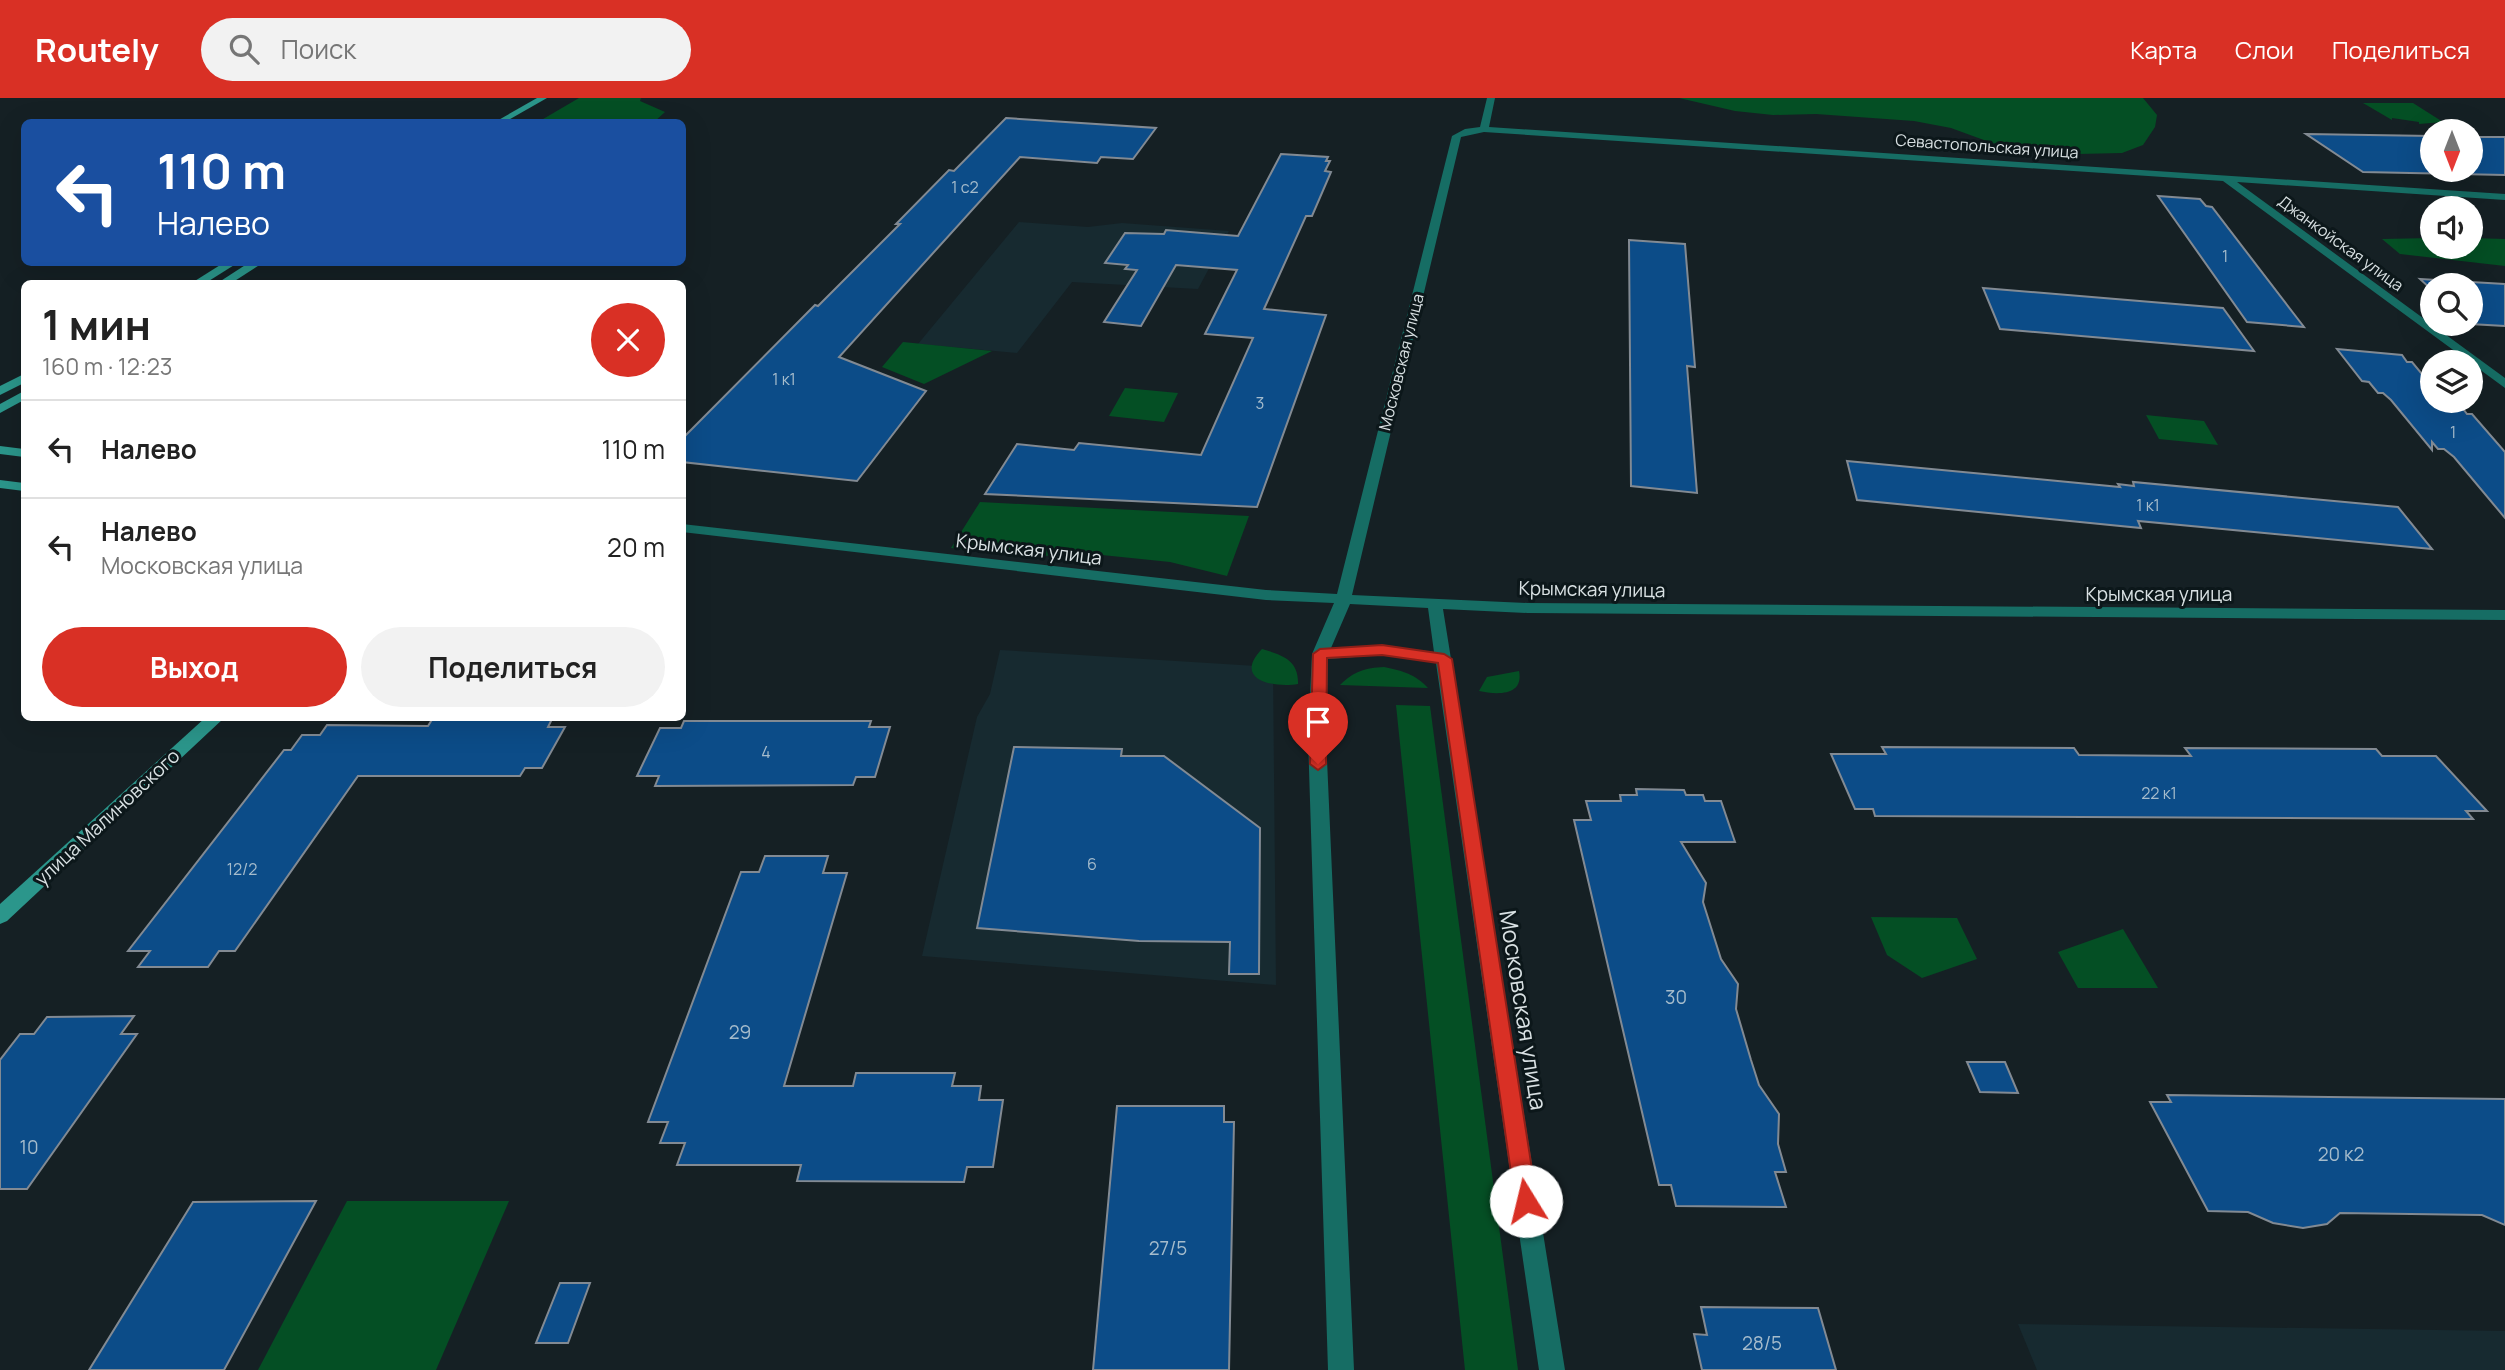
<!DOCTYPE html>
<html lang="ru">
<head>
<meta charset="utf-8">
<style>
  body { margin:0; font-family:Manrope,sans-serif; background:#f2f2f2; color:#222; height:100vh; display:flex; flex-direction:column; font-size:26px; white-space:nowrap }
  * { box-sizing:border-box; margin:0 }
  p { font-size:23px; color:#767676 }
  .icon { flex:none; width:38px; height:38px; fill:none; stroke:currentColor; stroke-width:2; stroke-linecap:round; stroke-linejoin:round }
  .map { position:relative; flex:1; overflow:hidden }
  .panel { position:absolute; left:21px; top:182px; width:665px; height:441px; display:flex; flex-direction:column; background:#fff; border-radius:10px; box-shadow:0 7px 28px #0002 }
  .panel>* { flex:none }
  .banner { position:absolute; left:21px; top:21px; width:665px; height:147px; border-radius:10px; box-shadow:0 7px 28px #0002; background:#1a4fa0; color:#fff; overflow:hidden }
  .needle { width:46px; rotate:180deg }
  .fabs { position:absolute; left:2420px; top:21px; display:grid; gap:14px }
  .fabs a { display:grid; place-items:center; width:63px; height:63px; border-radius:50%; background:#fff; box-shadow:0 7px 28px #0002; font-size:35px }
  .pin { position:absolute; display:grid; place-items:center; width:60px; height:60px; color:#fff; margin:-72px -30px; border-radius:50% 50% 50% 0; rotate:-45deg; box-shadow:0 0 7px #0007 }
  .pin .icon { rotate:45deg }
  .me { position:absolute; width:77px; margin:-38px; rotate:351deg; stroke-linejoin:round; filter:drop-shadow(0 0 5px #0008) }
  .turn { display:flex; align-items:center; gap:24px; height:147px; padding:0 21px; font-size:32px }
  .turn .icon { width:91px; height:91px; stroke-width:2.5 }
  .turn b { display:block; font-size:49px; line-height:60px }
  .round { display:grid; place-items:center; flex:none; width:74px; height:74px; border-radius:37px; background:#f2f2f2 }
  .overview { display:flex; align-items:center; justify-content:space-between; height:119px; padding:0 21px }
  h1 { font-size:42px; font-weight:700; line-height:52px }
  .primary-button { display:flex; gap:14px; margin-top:auto; padding:14px 21px }
  .primary-button a { flex:1; height:80px; border-radius:42px; background:#d93025; color:#fff; font-size:28px; font-weight:700; line-height:80px; text-align:center }
  .primary-button a+a { background:#f2f2f2; color:#222 }
  ul { padding:0; list-style:none }
  li { display:flex; align-items:center; gap:21px; height:98px; padding:0 21px; border-top:2px solid #e0e0e0 }
  li div { flex:1 }
  li b { display:block; font-size:26px }
  li em { font-style:normal }
  header { display:flex; align-items:center; gap:42px; box-sizing:border-box; height:98px; padding:0 35px; background:#d93025; color:#fff }
  header strong { font-size:33px }
  nav { display:flex; gap:38px; margin-inline-start:auto; font-size:24px }
  .search { width:490px; height:63px; background:#f2f2f2; display:flex; align-items:center; gap:18px; box-sizing:border-box; padding:0 24px; border-radius:38px; color:#767676; font-size:26px }
  .map>svg:first-child { display:block }
</style>
</head>
<body>
<header>
<strong>Routely</strong>
<div class="search"><svg class="icon" aria-label="search" viewBox="0 0 24 24"><circle cx="10" cy="10" r="6"/><path d="M15 15l6 6"/></svg>Поиск</div>
<nav><a>Карта</a><a>Слои</a><a>Поделиться</a></nav>
</header>
<div class="map">
<svg width="2505" height="1272" viewBox="0 0 2505 1272">
  <rect width="100%" height="100%" fill="#152024"/>
  <g fill="#172a30">
    <path d="M1019,124L1088,129L1122,125L1229,133L1198,191L1072,184L1017,255L918,246Z"/>
    <path d="M1000,552L1273,569L1276,887L922,858L977,619L990,596Z"/>
    <path d="M2018,1226L2505,1233V1272H2037Z"/>
  </g>
  <g fill="#044f24">
    <path d="M579,0H641L640,3L665,14L654,24H538Z"/>
    <path d="M1679,0H2143L2157,17L2155,29L2143,47L2122,55L2078,56L1992,45L1951,30L1914,23L1816,16L1773,17L1735,13Z"/>
    <path d="M2363,5H2413L2443,24L2419,26V24L2392,20V22Z"/>
    <path d="M2432,140V149H2471V140L2505,141V168L2400,156L2382,141Z"/>
    <path d="M903,244L992,253L924,286L882,269Z"/>
    <path d="M1125,290L1178,295L1164,324L1109,318Z"/>
    <path d="M2146,317L2204,323L2218,347L2159,341Z"/>
    <path d="M980,404L1249,418L1227,478L1170,464L1102,457L1023,458L951,450Z"/>
    <path d="M1262,551C1282,557 1299,562 1298,586C1274,590 1232,582 1262,551Z"/>
    <path d="M1384,569C1403,573 1415,576 1428,590L1340,587C1354,573 1365,570 1384,569Z"/>
    <path d="M1519,573C1524,598 1497,597 1479,593L1487,579Z"/>
    <path d="M1396,607L1430,608L1518,1272H1465Z"/>
    <path d="M1871,819L1957,820L1977,861L1922,880L1887,857Z"/>
    <path d="M2123,831L2158,890H2078L2058,854Z"/>
    <path d="M347,1103H509L436,1272H258Z"/>
  </g>
  <g fill="#0c4c88" stroke="#828a93" stroke-width="2">
    <path d="M1006,20L1156,30L1133,61L1101,59L1097,65L1020,59L839,259L926,293L857,383L682,364V341L815,207L818,208L900,126H896L949,72L954,73Z"/>
    <path d="M2306,36L2432,38V72H2471V39H2505V77L2363,74Z"/>
    <path d="M1281,56L1328,59L1326,63H1330L1325,73L1331,74L1312,118H1306L1264,211L1326,217L1257,409L985,396L1017,346L1074,352L1079,345L1201,357L1253,240L1205,236L1237,172L1176,167L1141,228L1104,224L1137,172L1125,171L1128,167L1105,165L1125,135L1164,136L1166,132L1238,138Z"/>
    <path d="M2158,98L2200,101L2206,108L2212,109L2304,229L2247,224Z"/>
    <path d="M1629,142L1685,146L1695,269L1687,268L1697,395L1631,388Z"/>
    <path d="M2420,181L2505,186V228L2470,226L2471,187H2432V192Z"/>
    <path d="M1983,190L2223,210L2254,253L2000,231Z"/>
    <path d="M2337,251L2402,257L2407,264H2412L2432,288V306L2461,308L2467,316H2472L2505,354V420L2454,359L2444,351H2438L2432,344V352L2391,302L2383,295H2378L2369,284L2362,283Z"/>
    <path d="M1847,363L2120,389L2118,386L2134,388L2133,384L2398,409L2432,451L2138,423L2141,430L1857,402Z"/>
    <path d="M433,620H532L530,621H552L548,629H565L542,670H525L520,678H358L235,853H219L208,869H138L150,853H128L284,652H291L302,637H320L327,627L428,628Z"/>
    <path d="M684,623H871L869,629H890L875,679H856L853,687L655,688L659,678H637L660,630H681Z"/>
    <path d="M1014,649L1122,651L1121,658H1164L1260,730L1259,876H1229L1230,844L1139,843L977,830Z"/>
    <path d="M1882,649L2074,650L2079,657L2191,658L2185,650L2376,651L2382,658H2436L2487,713H2466L2473,721L1875,718L1873,711H1855L1831,656H1886Z"/>
    <path d="M1636,691L1684,692L1686,697H1703L1705,703H1721L1735,744H1681L1706,785L1703,804L1721,861L1738,886L1736,911L1751,962L1759,987L1779,1016L1778,1046L1786,1074H1775L1786,1109L1676,1108L1671,1087H1659L1574,722H1591L1586,703H1621L1620,697H1637Z"/>
    <path d="M765,758H828L823,775H847L784,988H853L856,975H955L952,988H981L979,1002H1003L993,1069H967L964,1084L797,1083L801,1067H677L685,1045H660L668,1024H648L741,774H759Z"/>
    <path d="M134,918L121,936H137L27,1091H0V962L20,936H34L47,919Z"/>
    <path d="M1967,964H2005L2018,995L1980,994Z"/>
    <path d="M2167,997L2505,1001V1127L2482,1117L2340,1115L2327,1126L2303,1130L2273,1125L2248,1114L2208,1113L2150,1004H2171Z"/>
    <path d="M1117,1008H1224V1024H1234L1229,1272H1093Z"/>
    <path d="M316,1103L224,1272H89L193,1104Z"/>
    <path d="M560,1185H590L568,1245H536Z"/>
    <path d="M1701,1209L1818,1210L1836,1272H1702L1694,1236L1707,1237Z"/>
  </g>
  <g fill="none" stroke-linecap="round" stroke-linejoin="round">
    <path fill="#166d64" fill-rule="evenodd" d="M1487,0H1495L1489,29L2505,96V102L2237,84L2505,280V290L2223,83L1484,34L1461,39L1352,497L1528,505L2505,512V522L1528,515L1443,511L1565,1272H1539L1436,565L1382,557L1328,561L1326,639L1354,1272H1328L1308,639L1312,556L1334,505L1266,502L682,434V426L1266,492L1337,496L1452,38L1465,31L1480,29ZM1350,506L1428,510L1434,554L1382,547L1331,550Z"/>
    <g fill="#2b968b" fill-rule="evenodd">
      <path d="M537,0H547L505,24H495Z"/>
      <path d="M225,164H239L204,186H190Z"/>
      <path d="M250,164H264L230,186H216Z"/>
      <path d="M24,276V285L0,297V288Z"/>
      <path d="M24,293V302L0,315V306Z"/>
      <path d="M0,348L24,351V359L0,356Z"/>
      <path d="M0,382L24,385V393L0,390Z"/>
      <path d="M205,620H224L7,823L0,826V806Z"/>
    </g>
  </g>
  <path fill="#d93025" stroke="#8d1f18" stroke-width="2" d="M1382,547L1444,556L1452,561L1537,1103L1534,1110L1526,1113L1519,1110L1515,1103L1438,565L1382,557L1327,560L1326,666L1318,672L1310,666L1313,556L1320,551Z"/>
  <g text-anchor="middle" dominant-baseline="central" stroke-width="6" stroke-linejoin="round" paint-order="stroke">
    <g font-size="16" fill="#d9e1e3" stroke="#0c171a">
      <text transform="translate(1987 48) rotate(4)">Севастопольская улица</text>
      <text transform="translate(2341 145) rotate(36)">Джанкойская улица</text>
      <text transform="translate(1401 264) rotate(-76)">Московская улица</text>
    </g>
    <g font-size="16" fill="#a6bccc">
      <text x="965" y="89">1 с2</text>
      <text x="2225" y="158">1</text>
      <text x="784" y="281">1 к1</text>
      <text x="1260" y="305">3</text>
      <text x="2453" y="334">1</text>
      <text x="2148" y="407">1 к1</text>
      <text x="766" y="654">4</text>
      <text x="2159" y="695">22 к1</text>
      <text x="1092" y="766">6</text>
      <text x="242" y="771">12/2</text>
    </g>
    <g font-size="19" fill="#d9e1e3" stroke="#0c171a">
      <text transform="translate(1029 451) rotate(7)">Крымская улица</text>
      <text transform="translate(1592 491) rotate(1)">Крымская улица</text>
      <text x="2159" y="496">Крымская улица</text>
      <text transform="translate(107 719) rotate(-43)">улица Малиновского</text>
    </g>
    <g font-size="19" fill="#a6bccc">
      <text x="1676" y="899">30</text>
      <text x="740" y="934">29</text>
      <text x="29" y="1049">10</text>
      <text x="2341" y="1056">20 к2</text>
      <text x="1168" y="1150">27/5</text>
      <text x="1762" y="1245">28/5</text>
    </g>
    <g font-size="23" fill="#d9e1e3" stroke="#0c171a">
      <text transform="translate(1524 912) rotate(81)">Московская улица</text>
    </g>
  </g>
</svg>
<div class="fabs">
<a><svg class="needle" viewBox="-14 -14 28 28"><path d="M0-13l5 13h-10z" fill="#e53935"/><path d="M0 13l5-13h-10z" fill="#767676"/></svg></a>
<a><svg class="icon" aria-label="sound" viewBox="0 0 24 24"><path d="M4 9h4l5-4v14l-5-4H4zM17 9q2 3 0 6"/></svg></a>
<a><svg class="icon" aria-label="search" viewBox="0 0 24 24"><circle cx="10" cy="10" r="6"/><path d="M15 15l6 6"/></svg></a>
<a><svg class="icon" aria-label="layers" viewBox="0 0 24 24"><path d="M12 4l9 5-9 5-9-5zM3 14l9 5 9-5"/></svg></a>
</div>
<div class="pin" style="left:1318px;top:666px;background:#d93025"><svg class="icon" aria-label="arrive" viewBox="0 0 24 24"><path d="M6 21V4h12l-3 4 3 4H6"/></svg></div>
<svg class="me" style="left:1526px;top:1103px" viewBox="-20 -20 40 40"><circle r="19" fill="#fff"/><path d="M0-13L10 11 0 6-10 11z" fill="#d93025"/></svg>
<div class="banner">
<div class="turn"><svg class="icon" aria-label="left" viewBox="0 0 24 24"><path d="M17 20v-9H6M10 6l-5 5 5 5"/></svg><div><b>110 m</b>Налево</div></div>
</div>
<section class="panel">
<div class="overview"><div><h1>1 мин</h1><p>160 m · 12:23</p></div><a class="round" style="background:#d93025;color:#fff"><svg class="icon" aria-label="close" viewBox="0 0 24 24"><path d="M6 6l12 12M18 6L6 18"/></svg></a></div>
<ul>
<li><svg class="icon" aria-label="left" viewBox="0 0 24 24"><path d="M17 20v-9H6M10 6l-5 5 5 5"/></svg><div><b>Налево</b></div><em>110 m</em></li>
<li><svg class="icon" aria-label="left" viewBox="0 0 24 24"><path d="M17 20v-9H6M10 6l-5 5 5 5"/></svg><div><b>Налево</b><p>Московская улица</p></div><em>20 m</em></li>
</ul>
<div class="primary-button"><a>Выход</a><a>Поделиться</a></div>
</section>
</div>
</body>
</html>
